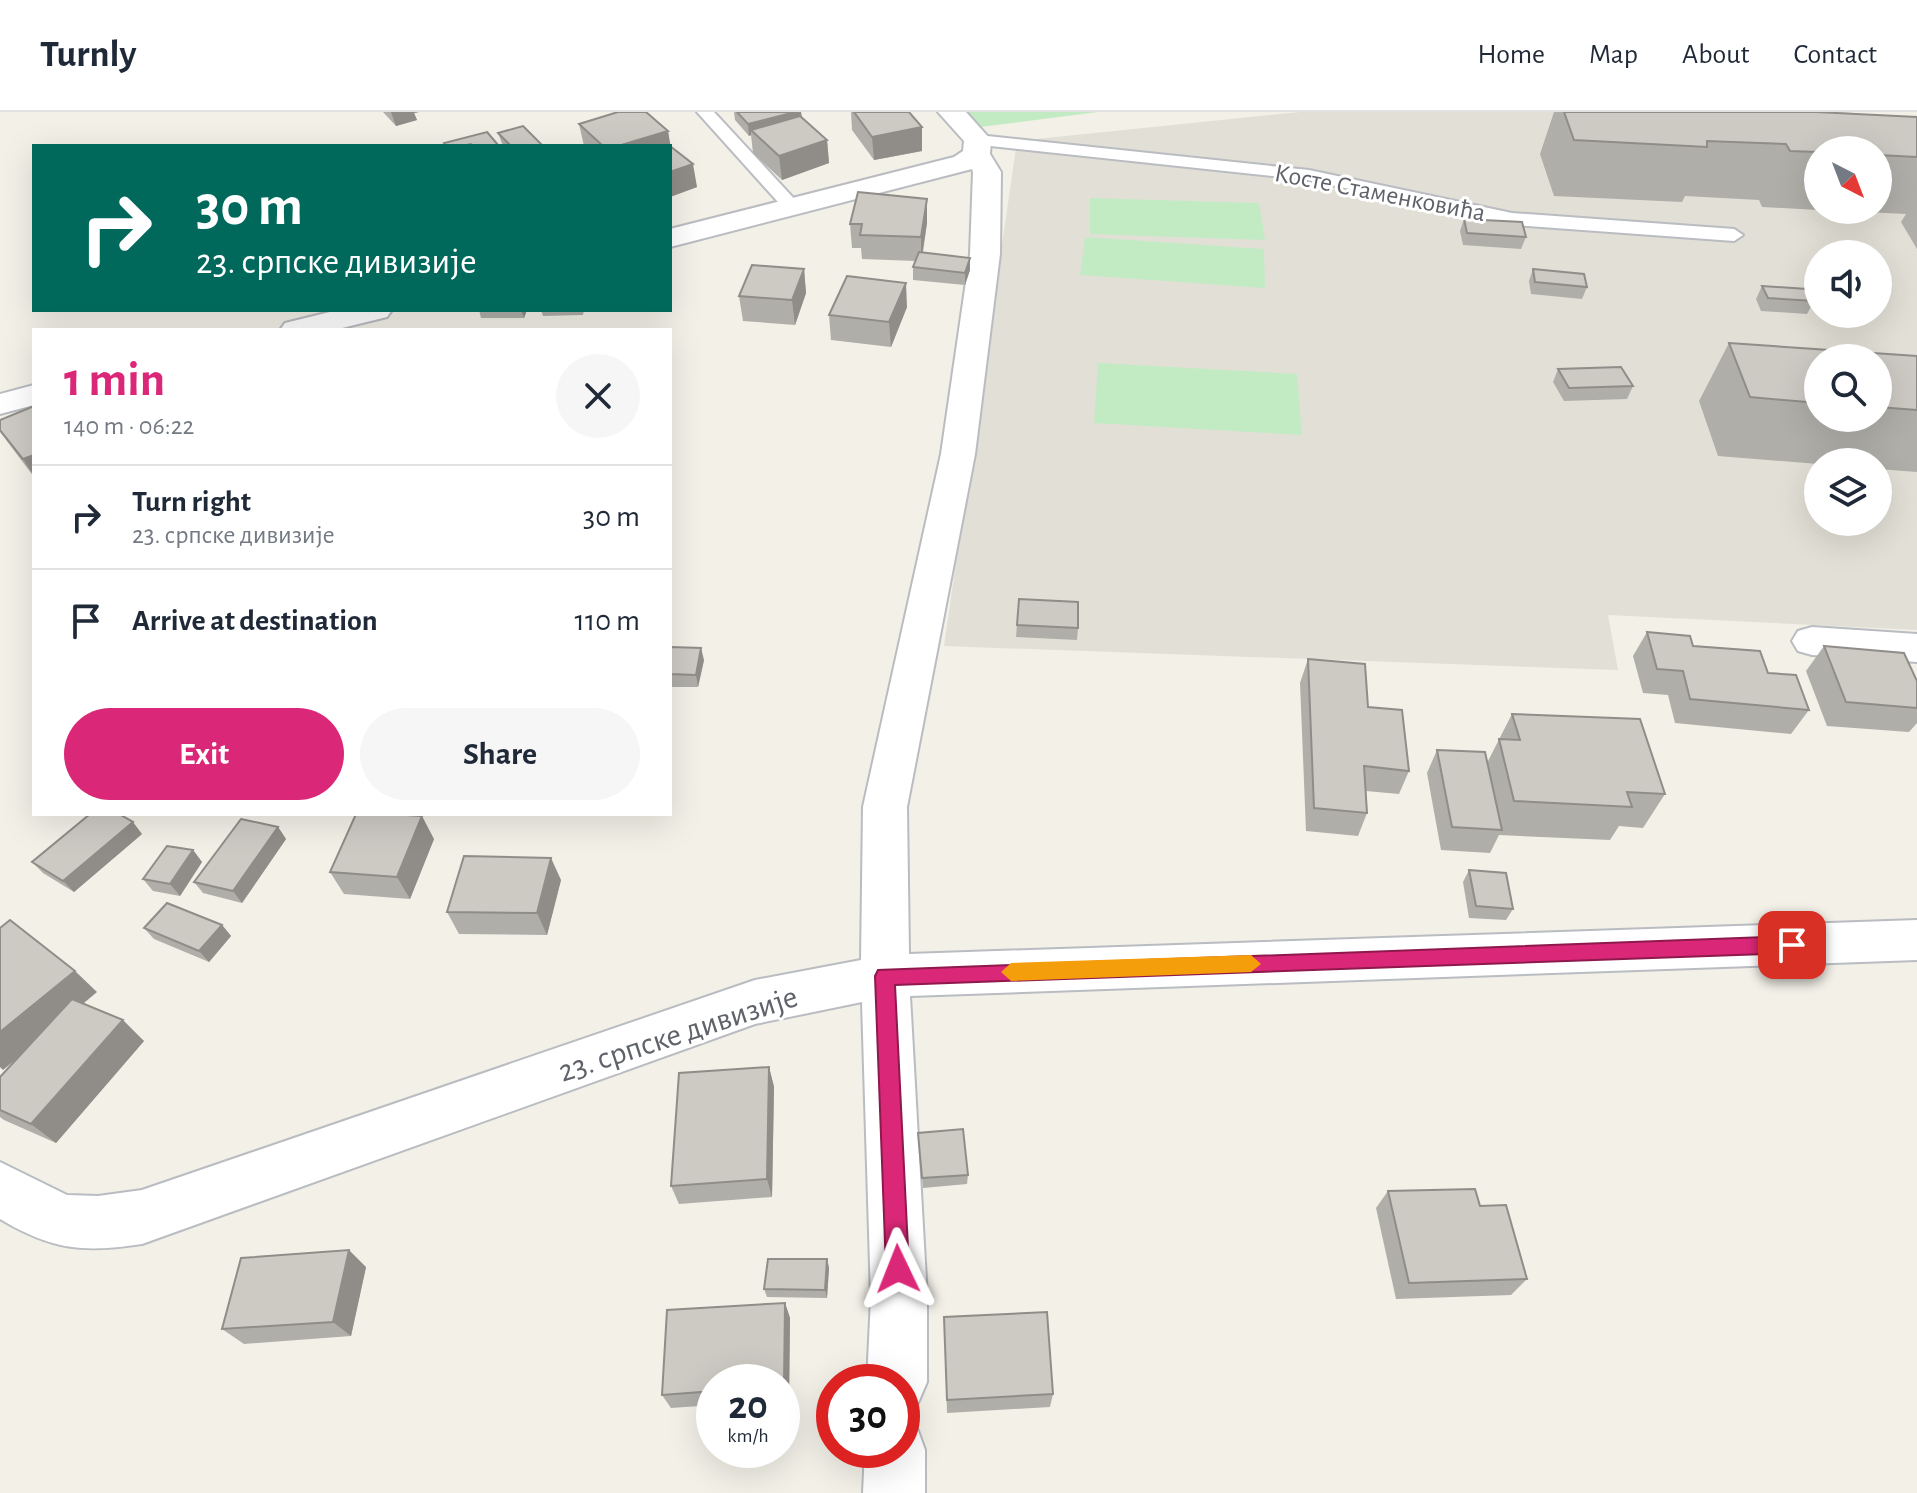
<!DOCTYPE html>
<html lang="en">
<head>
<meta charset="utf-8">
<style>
  body { margin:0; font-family:"Alegreya Sans",sans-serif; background:#f6f6f7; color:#1f2937; height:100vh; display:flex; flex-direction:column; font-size:30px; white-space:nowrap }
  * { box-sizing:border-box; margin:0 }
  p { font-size:26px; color:#747a83 }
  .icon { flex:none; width:44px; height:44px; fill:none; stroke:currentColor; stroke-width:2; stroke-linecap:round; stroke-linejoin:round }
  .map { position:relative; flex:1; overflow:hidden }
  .sheet { position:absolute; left:32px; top:216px; width:640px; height:488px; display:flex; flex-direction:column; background:#fff; border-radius:0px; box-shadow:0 8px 32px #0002 }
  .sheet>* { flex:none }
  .top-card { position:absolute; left:32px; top:32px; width:640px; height:168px; border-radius:0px; box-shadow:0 8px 32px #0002; background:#00695c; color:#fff; overflow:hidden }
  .needle { width:52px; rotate:138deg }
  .tools { position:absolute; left:1804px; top:24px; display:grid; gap:16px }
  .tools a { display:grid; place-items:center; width:88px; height:88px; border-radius:50%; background:#fff; box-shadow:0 8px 32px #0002; font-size:40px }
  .speed { position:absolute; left:696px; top:1252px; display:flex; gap:16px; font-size:40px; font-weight:700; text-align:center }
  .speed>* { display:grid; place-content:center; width:104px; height:104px; border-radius:50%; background:#fff; box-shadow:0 8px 32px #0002; line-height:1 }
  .speed small { font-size:20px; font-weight:400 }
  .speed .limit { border:12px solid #d22; background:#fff; color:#111 }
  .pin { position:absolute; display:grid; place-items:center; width:68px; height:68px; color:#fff; margin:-34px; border-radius:16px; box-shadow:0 4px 12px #0006 }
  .me { position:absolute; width:88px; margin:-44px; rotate:358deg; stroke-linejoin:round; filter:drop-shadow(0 0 6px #0008) }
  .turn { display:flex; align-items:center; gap:28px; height:168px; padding:0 32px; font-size:36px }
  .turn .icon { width:104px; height:104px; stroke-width:2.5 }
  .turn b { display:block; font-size:56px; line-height:68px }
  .round { display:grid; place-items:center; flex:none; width:84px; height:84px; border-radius:42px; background:#f6f6f7 }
  .head { display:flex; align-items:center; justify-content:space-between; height:136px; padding:0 32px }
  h1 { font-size:48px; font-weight:700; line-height:60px; color:#db2777 }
  .action { display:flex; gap:16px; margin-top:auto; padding:16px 32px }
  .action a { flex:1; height:92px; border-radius:48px; background:#db2777; color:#fff; font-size:32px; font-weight:700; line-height:92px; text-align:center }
  .action a+a { background:#f6f6f7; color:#1f2937 }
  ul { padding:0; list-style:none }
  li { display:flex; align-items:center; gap:24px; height:104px; padding:0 32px; border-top:2px solid #e0e1e3 }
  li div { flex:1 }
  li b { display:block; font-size:30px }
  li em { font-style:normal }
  header { display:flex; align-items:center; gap:48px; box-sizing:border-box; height:112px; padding:0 40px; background:#fff; border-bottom:2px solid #e0e1e3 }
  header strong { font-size:38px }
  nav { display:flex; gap:44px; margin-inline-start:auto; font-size:28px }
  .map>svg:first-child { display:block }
</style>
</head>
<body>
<header>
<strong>Turnly</strong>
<nav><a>Home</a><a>Map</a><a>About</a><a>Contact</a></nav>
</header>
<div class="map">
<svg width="1917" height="1381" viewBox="0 0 1917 1381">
  <rect width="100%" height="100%" fill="#f2f0e7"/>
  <path fill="#e2dfd6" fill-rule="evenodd" d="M1300,0H1848L1917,29V518L1608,503L1618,558L944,534L1017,29ZM1818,38H1878V98H1818ZM1818,142H1878V202H1818ZM1818,246H1878V306H1818ZM1818,350H1878V410H1818Z"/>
  <g fill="#c2ebc4">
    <path d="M968,0H1098L980,15Z"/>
    <path d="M1090,86L1259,91L1265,128L1090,122Z"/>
    <path d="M1085,125L1264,137L1265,176L1080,163Z"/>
    <path d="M1098,251L1297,262L1302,323L1094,311Z"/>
  </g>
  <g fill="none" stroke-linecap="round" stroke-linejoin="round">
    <defs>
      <g id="lane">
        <path d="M697,0H714L799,92V100H787Z"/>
        <path d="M978,23L1309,58L1512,101L1734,117L1743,123L1734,129L1512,113L1309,68L972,32L969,28Z"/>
      </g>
      <g id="street">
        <path d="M938,0H966L991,28L990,42L1001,60L1000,142L975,342L907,695L909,842L1917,808V848L910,884L927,1186V1270L918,1291L902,1297V1270H867L871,1186L862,890L755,912L142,1132C83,1141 52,1138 0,1107V1050L67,1083L98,1084L142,1078L755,868L861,848L863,695L941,342L970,142L973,60L972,57L670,135V117L954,45L963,39L964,29Z"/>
        <path d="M338,198H392L387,205L334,218H280L285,211Z"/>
        <path d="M34,273V293L0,302V282Z"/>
        <path d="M1812,515L1917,522V550L1812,543L1798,539L1792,529L1798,519Z"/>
        <path d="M902,1310L917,1316L925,1338V1381H863L865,1338H902Z"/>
      </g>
    </defs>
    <use href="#lane" stroke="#b9bcc1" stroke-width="4"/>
    <use href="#street" stroke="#b9bcc1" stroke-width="4"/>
    <use href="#lane" fill="#fff" fill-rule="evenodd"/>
    <use href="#street" fill="#fff" fill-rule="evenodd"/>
  </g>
  <g fill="#b0aea9" fill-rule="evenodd">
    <path d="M383,0H419L414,1L417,8L396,14Z"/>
    <path d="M734,0H801L802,6L827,28L829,51L782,68L753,41L751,23L749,24L735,8Z"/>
    <path d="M851,0H909L922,39L874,48L852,18Z"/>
    <path d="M1554,0H1816L1917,5V137L1901,110L1906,102L1823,98H1878V38H1818V98L1762,95L1759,88L1685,84L1682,90L1554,84L1540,42Z"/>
    <path d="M579,12L668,19L670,35L697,75L670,85V34H584Z"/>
    <path d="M498,21L542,34H503Z"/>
    <path d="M1464,107L1526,125L1521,137L1463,133L1460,119Z"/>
    <path d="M927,111L923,141L970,158L965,173L913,168V155L916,149L862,147L861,136H852L850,112Z"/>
    <path d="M804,157L806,181L795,213L743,209L739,184Z"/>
    <path d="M1533,157L1587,175L1582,187L1531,182L1529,169Z"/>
    <path d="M1762,174L1814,189L1807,202L1761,199L1756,187Z"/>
    <path d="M907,195L891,235L831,228L829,203Z"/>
    <path d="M479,198H527L524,206H481Z"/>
    <path d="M541,198H584L583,203L543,204Z"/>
    <path d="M1729,231L1917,244V360L1878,357V350H1818V352L1718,344L1699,289ZM1818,246H1878V306H1818Z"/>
    <path d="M1558,257L1633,274L1627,287L1564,289L1553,270Z"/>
    <path d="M34,294V365L0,320V308Z"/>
    <path d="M1019,487L1078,516L1077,528L1016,525Z"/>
    <path d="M1647,520L1693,534L1768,561L1809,598L1791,622L1675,611L1668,583L1643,581L1633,544Z"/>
    <path d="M1824,534L1917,569V611L1909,620L1827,614L1806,559Z"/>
    <path d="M670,535L704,548L698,575H670Z"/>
    <path d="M1308,547L1368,595L1409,659L1399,682L1366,679L1367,701L1358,724L1306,719L1300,571Z"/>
    <path d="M1512,602L1665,682L1643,716L1619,714L1610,728L1499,723L1490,741L1441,738L1427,661L1437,638L1487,651Z"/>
    <path d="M278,715L286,727L242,791L203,781L194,770Z"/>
    <path d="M142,722L74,780L43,761L32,750Z"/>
    <path d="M434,727L410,787L344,782L330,760Z"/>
    <path d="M193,738L202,750L180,784L153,779L143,767Z"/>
    <path d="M1469,758L1513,797L1506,808L1469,806L1463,770Z"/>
    <path d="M561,768L547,823L459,822L447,800Z"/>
    <path d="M222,813L231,824L209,850L154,827L144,816Z"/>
    <path d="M97,880L83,891L144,929L56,1031L4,1008L0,1005V965L18,946L3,958Z"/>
    <path d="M769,955L774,975L772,1085L679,1092L671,1074Z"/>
    <path d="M918,1021L968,1063L967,1072L923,1076Z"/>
    <path d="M1388,1079L1480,1094L1527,1167L1511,1183L1396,1187L1376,1096Z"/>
    <path d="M827,1147L829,1156L827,1186L767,1185L764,1177Z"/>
    <path d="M366,1155L351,1224L244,1232L222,1217Z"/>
    <path d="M785,1191L790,1206L789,1288H782V1270H714V1293L671,1296L662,1283Z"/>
    <path d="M944,1205L1053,1282L1050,1295L947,1301Z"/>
  </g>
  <g fill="#908d89">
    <path d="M391,0H419L414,1L417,8L396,14Z"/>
    <path d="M795,0H801L802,10L751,18V23L749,24L748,12Z"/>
    <path d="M922,15V39L874,48L872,25Z"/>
    <path d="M668,19L672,42L670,34H618Z"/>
    <path d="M827,28L829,51L782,68L779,44Z"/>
    <path d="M693,52L697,75L670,85V60Z"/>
    <path d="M927,87V111L921,149V125Z"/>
    <path d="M970,146V158L965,173V161Z"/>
    <path d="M804,157L806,181L795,213L792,188Z"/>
    <path d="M906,171L907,195L891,235L889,210Z"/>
    <path d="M521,198H527L524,206Z"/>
    <path d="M34,343V364L23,347Z"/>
    <path d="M701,536L704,548L698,575L696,563Z"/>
    <path d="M422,704L434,727L410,787L397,765Z"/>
    <path d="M133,710L142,722L74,780L63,769Z"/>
    <path d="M278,715L286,727L242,791L233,779Z"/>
    <path d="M193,738L202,750L180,784L170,772Z"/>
    <path d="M551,746L561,768L547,823L537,801Z"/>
    <path d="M222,813L231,824L209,850L199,839Z"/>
    <path d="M75,859L97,880L3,958L0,955V920Z"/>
    <path d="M123,908L144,929L56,1031L31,1012Z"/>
    <path d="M769,955L774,975L772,1085L767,1067Z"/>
    <path d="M349,1138L366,1155L351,1224L333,1210Z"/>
    <path d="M827,1147L829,1156L827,1186L825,1178Z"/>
    <path d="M785,1191L790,1206L789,1288L784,1274Z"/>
  </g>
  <g fill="#cdcac4" stroke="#908d89" stroke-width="2">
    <path d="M618,0H646L668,19L618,34H603L579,12Z"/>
    <path d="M737,0H795L748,12Z"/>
    <path d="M854,0H909L922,15L872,25Z"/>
    <path d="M1564,0H1816L1917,5V45L1878,43V38H1818V40L1790,39L1786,32L1707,29V35L1574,28Z"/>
    <path d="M800,4L827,28L779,44L751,18Z"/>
    <path d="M523,14L542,33L511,34L498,21Z"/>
    <path d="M487,20L499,34H473L471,32L462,34H446L444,31Z"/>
    <path d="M670,34L693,52L670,60Z"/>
    <path d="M858,80L927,87L921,125L860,123L862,112H850Z"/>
    <path d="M1464,107L1522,110L1526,125L1467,121Z"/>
    <path d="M919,140L970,146L965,161L913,155Z"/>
    <path d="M752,153L804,157L792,188L739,184Z"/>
    <path d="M1533,157L1584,162L1587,175L1535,170Z"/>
    <path d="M847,164L906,171L889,210L829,203Z"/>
    <path d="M1762,174L1807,177L1814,189L1768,186Z"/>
    <path d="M1729,231L1917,244V298L1878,295V246H1818V291L1750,285Z"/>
    <path d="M1621,255L1633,274L1569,276L1558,257Z"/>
    <path d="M34,294V343L23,347L0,318V308Z"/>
    <path d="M1019,487L1078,490V516L1017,513Z"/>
    <path d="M1647,520L1690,524L1693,534L1760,539L1768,561L1796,563L1809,598L1690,587L1683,559L1657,557Z"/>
    <path d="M1824,534L1904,541L1917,569V596L1846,590Z"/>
    <path d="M670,535L701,536L696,563L670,562Z"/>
    <path d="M1308,547L1365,552L1368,595L1402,598L1409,659L1364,654L1367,701L1314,696Z"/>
    <path d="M1512,602L1640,607L1665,682L1627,680L1632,695L1514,689L1499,627L1520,628Z"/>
    <path d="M1437,638L1485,640L1502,718L1452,715Z"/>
    <path d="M90,702H119L133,710L63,769L32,750Z"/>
    <path d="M356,702H390L422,704L397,765L330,760Z"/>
    <path d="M241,707L278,715L233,779L194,770Z"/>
    <path d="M167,734L193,738L170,772L143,767Z"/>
    <path d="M464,744L551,746L537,801L447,800Z"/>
    <path d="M1469,758L1506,761L1513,797L1476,794Z"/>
    <path d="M167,791L222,813L199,839L144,816Z"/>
    <path d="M10,808L75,859L0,920V816Z"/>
    <path d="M72,887L123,908L31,1012L0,998V965Z"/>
    <path d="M769,955L767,1067L671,1074L679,961Z"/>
    <path d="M963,1017L968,1063L922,1066L918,1021Z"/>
    <path d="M1475,1077L1480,1094L1506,1093L1527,1167L1409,1171L1388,1079Z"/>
    <path d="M349,1138L333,1210L222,1217L241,1146Z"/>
    <path d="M768,1147H827L825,1178L764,1177Z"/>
    <path d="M785,1191L784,1274H782V1270H714V1279L662,1283L667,1198Z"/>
    <path d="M1047,1200L1053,1282L947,1288L944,1205Z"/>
  </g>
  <path fill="#db2777" stroke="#8e194d" stroke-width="2" d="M1792,824L1802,833L1792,841L895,873L909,1157L906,1165L898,1169L889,1165L886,1157L875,864L878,858Z"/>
  <path fill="#f59e0b" d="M1251,843L1261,852L1251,860L1011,869L1001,860L1011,851Z"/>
  <g text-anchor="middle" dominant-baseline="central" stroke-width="6" stroke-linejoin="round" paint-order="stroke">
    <g font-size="26" fill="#5e6269" stroke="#fff">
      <text transform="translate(1380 81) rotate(11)">Косте Стаменковића</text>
    </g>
    <g font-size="32" fill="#5e6269" stroke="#fff">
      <text transform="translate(678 922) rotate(-18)">23. српске дивизије</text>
    </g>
  </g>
</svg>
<div class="tools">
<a><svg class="needle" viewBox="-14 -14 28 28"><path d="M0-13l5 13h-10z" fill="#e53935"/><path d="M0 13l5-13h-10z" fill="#747a83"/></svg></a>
<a><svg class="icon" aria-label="sound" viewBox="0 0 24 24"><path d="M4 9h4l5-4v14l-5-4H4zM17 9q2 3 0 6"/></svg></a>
<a><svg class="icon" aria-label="search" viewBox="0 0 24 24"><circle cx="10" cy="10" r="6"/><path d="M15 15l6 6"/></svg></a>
<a><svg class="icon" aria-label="layers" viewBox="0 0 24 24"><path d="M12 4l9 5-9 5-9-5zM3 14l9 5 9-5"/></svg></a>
</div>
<div class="speed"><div>20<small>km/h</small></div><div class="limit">30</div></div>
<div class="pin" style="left:1792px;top:833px;background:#d93025"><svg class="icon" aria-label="arrive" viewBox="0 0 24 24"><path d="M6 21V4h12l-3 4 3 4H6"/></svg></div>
<svg class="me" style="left:898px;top:1157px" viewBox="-20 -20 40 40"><path d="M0-17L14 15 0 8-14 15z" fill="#db2777" stroke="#fff" stroke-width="4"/></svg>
<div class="top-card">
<div class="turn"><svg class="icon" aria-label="right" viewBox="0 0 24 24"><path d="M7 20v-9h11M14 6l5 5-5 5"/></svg><div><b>30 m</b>23. српске дивизије</div></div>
</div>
<section class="sheet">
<div class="head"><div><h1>1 min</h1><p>140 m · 06:22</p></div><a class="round"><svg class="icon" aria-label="close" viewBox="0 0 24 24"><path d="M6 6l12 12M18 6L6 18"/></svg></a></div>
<ul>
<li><svg class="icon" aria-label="right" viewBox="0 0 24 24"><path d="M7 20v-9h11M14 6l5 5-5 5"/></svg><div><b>Turn right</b><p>23. српске дивизије</p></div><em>30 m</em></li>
<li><svg class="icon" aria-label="arrive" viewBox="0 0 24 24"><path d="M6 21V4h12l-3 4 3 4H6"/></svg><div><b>Arrive at destination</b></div><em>110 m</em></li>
</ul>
<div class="action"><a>Exit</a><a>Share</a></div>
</section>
</div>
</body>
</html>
